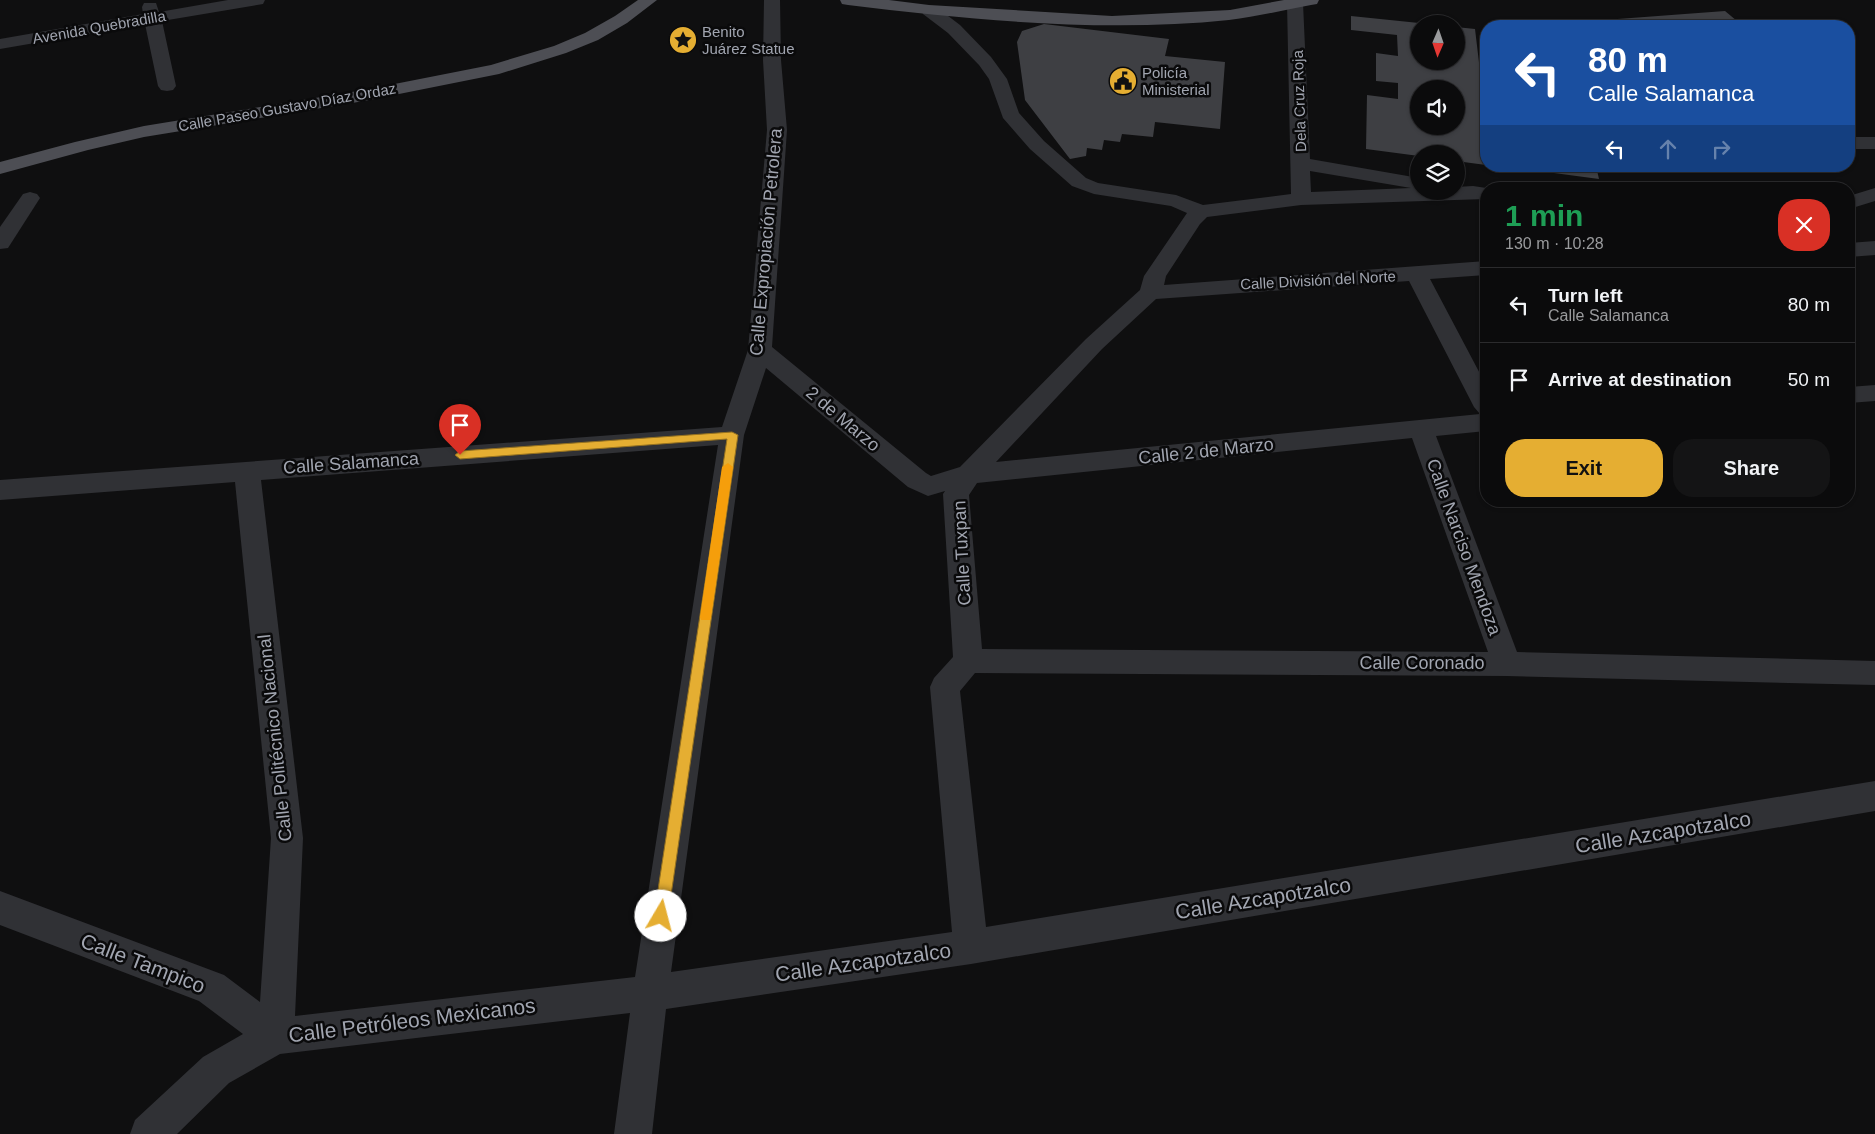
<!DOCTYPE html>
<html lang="en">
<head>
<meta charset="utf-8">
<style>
  body { margin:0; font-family:Arial,sans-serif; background:#141415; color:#f1f3f6; height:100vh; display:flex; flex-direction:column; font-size:19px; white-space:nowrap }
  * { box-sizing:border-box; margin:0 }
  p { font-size:16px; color:#9a9b9d }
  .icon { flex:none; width:28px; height:28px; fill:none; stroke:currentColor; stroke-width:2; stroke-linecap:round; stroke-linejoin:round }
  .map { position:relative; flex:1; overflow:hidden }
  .sheet { position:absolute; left:1480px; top:182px; width:375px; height:325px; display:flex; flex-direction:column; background:#0b0b0c; border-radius:20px; box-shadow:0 1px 4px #0004,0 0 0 1px #2b2b2d }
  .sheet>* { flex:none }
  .banner { position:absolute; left:1480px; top:20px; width:375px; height:152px; border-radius:20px; box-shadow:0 1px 4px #0004,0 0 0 1px #2b2b2d; background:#1a4fa0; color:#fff; overflow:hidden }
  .needle { width:32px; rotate:182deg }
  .controls { position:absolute; left:1410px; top:15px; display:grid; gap:10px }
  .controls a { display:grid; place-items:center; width:55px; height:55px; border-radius:50%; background:#0b0b0c; box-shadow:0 1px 4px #0004,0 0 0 1px #2b2b2d; font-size:25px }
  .pin { position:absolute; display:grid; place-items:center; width:42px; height:42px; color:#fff; margin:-51px -21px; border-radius:50% 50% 50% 0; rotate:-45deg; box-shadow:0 0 5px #0007 }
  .pin .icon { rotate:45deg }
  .me { position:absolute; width:55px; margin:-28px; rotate:8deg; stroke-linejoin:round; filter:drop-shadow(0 0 4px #0008) }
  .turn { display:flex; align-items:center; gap:18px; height:105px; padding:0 25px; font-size:22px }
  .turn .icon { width:65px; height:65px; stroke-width:2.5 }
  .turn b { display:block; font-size:35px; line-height:42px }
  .lanes { display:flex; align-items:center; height:48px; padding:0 25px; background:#0003; justify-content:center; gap:25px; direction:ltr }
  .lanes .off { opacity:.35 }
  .round { display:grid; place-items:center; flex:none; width:52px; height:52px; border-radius:20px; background:#141415 }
  .headline { display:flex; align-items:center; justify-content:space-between; height:85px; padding:0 25px }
  h1 { font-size:30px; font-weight:700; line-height:38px; color:#1e9e55 }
  .button { display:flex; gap:10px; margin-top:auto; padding:10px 25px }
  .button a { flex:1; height:58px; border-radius:20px; background:#e5ae32; color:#111; font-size:20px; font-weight:700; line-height:58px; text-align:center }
  .button a+a { background:#141415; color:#f1f3f6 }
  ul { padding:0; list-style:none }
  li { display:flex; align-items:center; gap:15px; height:75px; padding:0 25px; border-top:1px solid #2b2b2d }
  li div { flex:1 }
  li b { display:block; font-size:19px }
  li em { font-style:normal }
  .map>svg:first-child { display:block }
</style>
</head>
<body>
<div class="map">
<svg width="1875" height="1134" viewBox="0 0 1875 1134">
  <rect width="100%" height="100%" fill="#0f0f10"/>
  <g fill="#3e3f43" fill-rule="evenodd">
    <path d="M1725,11L1743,26H1537V25Z"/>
    <path d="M1351,16L1419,23V61H1456V27L1475,29L1484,104H1486V165L1456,161V154H1419V156L1366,149L1367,95L1398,99V83L1376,81V53L1398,56L1397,35L1351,30ZM1419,89H1456V126H1419Z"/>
    <path d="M1044,24L1169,39L1165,56L1225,62L1220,129L1155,122L1153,137L1122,134L1120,142L1104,140L1102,150L1087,148L1086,156L1070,159L1025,100L1017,42L1022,31Z"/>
    <path d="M1509,166H1596L1599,179L1509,167Z"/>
  </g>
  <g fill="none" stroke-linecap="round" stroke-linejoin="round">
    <g fill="#303135" fill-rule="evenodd">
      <path d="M228,0H265L263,4L257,5L162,21L176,86L173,90L167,91L161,90L158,86L145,24L0,49V39L143,14L142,7L144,3H156L159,12Z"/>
      <path d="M764,0H780L781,60L787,130L772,347L926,473L931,476L960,467L1086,339L1140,290L1144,276L1187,213L1171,206L1094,194L1072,186L1030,149L1003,118L989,79L979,65L948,33L923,14L921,10L923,6H935L960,25L991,57L1007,79L1019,113L1044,141L1086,178L1098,183L1176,195L1203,205L1291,194L1287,3L1289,0H1301L1303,3L1310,159L1419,178V191H1456V187L1473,186L1493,189H1486V199L1301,205L1207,217L1200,224L1166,276L1164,285L1486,261V275L1430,279L1486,385V431L1436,436L1517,652L1875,661V685L1507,676L975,673L960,691L986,927L1875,781V811L971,964L666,1009L652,1134H614L630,1013L280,1054L229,1083L177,1134H130L135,1120L203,1057L243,1034L199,1001L0,925V891L224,975L260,1002L271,838L235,482L0,500V480L722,427L748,350L767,130L763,60ZM1310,171L1411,188L1311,192ZM1409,281L1474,407L1480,414L996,462L1102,349L1156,299ZM766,368L908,487L928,496L945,491L943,494L953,657L934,678L930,687L952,932L671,972L744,435ZM1412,438L1488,652L982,649L969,495L977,483ZM718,445L635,977L295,1016L303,838L261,480Z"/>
      <rect x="1849" y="137" width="26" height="12"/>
      <path d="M1875,188V201L1849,209V196Z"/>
      <path d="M30,192L37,194L40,198L8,248L0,249V227L23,194Z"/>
      <path d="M1875,241V255L1849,257V243Z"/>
      <path d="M1875,385V401L1849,403V387Z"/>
    </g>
    <g fill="#4d4e54" fill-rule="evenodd">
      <path d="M638,0H657L627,23L598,40L566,53L499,74L364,101L144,137L88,150L0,174V162L75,142L144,126L364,90L491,65L554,46L585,33L615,16Z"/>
      <path d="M840,0H889L929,5L1112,16L1230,10L1284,0H1319L1317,4L1311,5C1284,10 1256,17 1229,20C1105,33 971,20 848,5L842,4Z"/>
    </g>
  </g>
  <path fill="#e5ae32" stroke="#957120" d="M732,432L738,435L668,916L666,921L661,923L656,921L654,916L727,439L460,459L455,455L460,451Z"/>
  <path fill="#f59e0b" d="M728,463L733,467L711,617L710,620H701L700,617L722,467Z"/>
  <defs>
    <symbol id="sight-disc" viewBox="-11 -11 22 22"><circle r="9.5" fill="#e5ae32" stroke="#0a0a0b"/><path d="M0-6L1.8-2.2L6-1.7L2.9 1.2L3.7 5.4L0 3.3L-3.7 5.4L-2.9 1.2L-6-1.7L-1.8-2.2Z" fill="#111"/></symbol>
    <symbol id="civic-disc" viewBox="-11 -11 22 22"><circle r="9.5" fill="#e5ae32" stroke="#0a0a0b"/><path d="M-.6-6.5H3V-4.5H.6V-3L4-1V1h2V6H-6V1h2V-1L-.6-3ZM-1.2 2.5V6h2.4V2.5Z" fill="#111"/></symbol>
  </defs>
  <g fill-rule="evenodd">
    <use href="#sight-disc" x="667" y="24" width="32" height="32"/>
    <use href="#civic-disc" x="1107" y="65" width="32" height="32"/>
  </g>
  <g text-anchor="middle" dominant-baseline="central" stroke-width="5" stroke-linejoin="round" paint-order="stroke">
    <g font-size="15" fill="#a1a5b0" stroke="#0a0a0b">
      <text transform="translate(99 27) rotate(-10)">Avenida Quebradilla</text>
      <text transform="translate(1299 101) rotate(-92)">Dela Cruz Roja</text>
      <text transform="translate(287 107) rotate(-10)">Calle Paseo Gustavo Díaz Ordaz</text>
      <text transform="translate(1318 280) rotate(-3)">Calle División del Norte</text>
    </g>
    <g font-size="15" fill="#a1a5b0" stroke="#0a0a0b" text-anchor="start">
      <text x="702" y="31">Benito<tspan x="702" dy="17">Juárez Statue</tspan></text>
      <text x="1142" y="72">Policía<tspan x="1142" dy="17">Ministerial</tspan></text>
    </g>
    <g font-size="18" fill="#a1a5b0" stroke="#0a0a0b">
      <text transform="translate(766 242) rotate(-85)">Calle Expropiación Petrolera</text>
      <text transform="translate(843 419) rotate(40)">2 de Marzo</text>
      <text transform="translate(1206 451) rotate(-6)">Calle 2 de Marzo</text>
      <text transform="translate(351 463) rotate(-4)">Calle Salamanca</text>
      <text transform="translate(1464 547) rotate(70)">Calle Narciso Mendoza</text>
      <text transform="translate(962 553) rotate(-93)">Calle Tuxpan</text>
      <text x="1422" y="663">Calle Coronado</text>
      <text transform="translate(275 738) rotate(-96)">Calle Politécnico Nacional</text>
    </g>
    <g font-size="21" fill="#a1a5b0" stroke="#0a0a0b">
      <text transform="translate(1663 832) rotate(-9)">Calle Azcapotzalco</text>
      <text transform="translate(1263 898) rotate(-9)">Calle Azcapotzalco</text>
      <text transform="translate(863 962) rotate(-8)">Calle Azcapotzalco</text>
      <text transform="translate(143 963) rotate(21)">Calle Tampico</text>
      <text transform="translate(412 1020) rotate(-7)">Calle Petróleos Mexicanos</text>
    </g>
  </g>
</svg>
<div class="controls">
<a><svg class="needle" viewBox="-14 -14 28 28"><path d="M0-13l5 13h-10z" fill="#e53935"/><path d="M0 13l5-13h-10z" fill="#9a9b9d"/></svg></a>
<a><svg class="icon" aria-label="sound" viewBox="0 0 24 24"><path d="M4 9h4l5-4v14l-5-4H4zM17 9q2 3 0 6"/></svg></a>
<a><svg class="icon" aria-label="layers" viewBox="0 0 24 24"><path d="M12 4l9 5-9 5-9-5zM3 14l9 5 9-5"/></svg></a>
</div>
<div class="pin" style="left:460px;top:455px;background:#d93025"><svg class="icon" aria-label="arrive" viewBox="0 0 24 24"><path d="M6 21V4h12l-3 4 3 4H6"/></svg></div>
<svg class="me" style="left:661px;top:916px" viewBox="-20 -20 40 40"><circle r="19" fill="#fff"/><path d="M0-13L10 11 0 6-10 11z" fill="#e5ae32"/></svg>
<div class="banner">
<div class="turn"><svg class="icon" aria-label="left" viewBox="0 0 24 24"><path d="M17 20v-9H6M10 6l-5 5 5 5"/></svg><div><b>80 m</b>Calle Salamanca</div></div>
<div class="lanes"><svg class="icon" aria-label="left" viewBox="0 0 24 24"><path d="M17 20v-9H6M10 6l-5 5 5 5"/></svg><svg class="icon off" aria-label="ahead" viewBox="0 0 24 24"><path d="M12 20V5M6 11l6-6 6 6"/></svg><svg class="icon off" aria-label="right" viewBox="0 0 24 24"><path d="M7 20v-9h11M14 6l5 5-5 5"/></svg></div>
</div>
<section class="sheet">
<div class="headline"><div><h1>1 min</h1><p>130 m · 10:28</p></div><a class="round" style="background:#d93025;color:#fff"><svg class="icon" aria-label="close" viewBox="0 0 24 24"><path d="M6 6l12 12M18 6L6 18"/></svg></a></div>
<ul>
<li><svg class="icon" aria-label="left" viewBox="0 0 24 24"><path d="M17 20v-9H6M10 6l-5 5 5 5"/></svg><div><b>Turn left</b><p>Calle Salamanca</p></div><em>80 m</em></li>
<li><svg class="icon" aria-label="arrive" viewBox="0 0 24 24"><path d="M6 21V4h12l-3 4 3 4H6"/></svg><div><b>Arrive at destination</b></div><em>50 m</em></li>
</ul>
<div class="button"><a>Exit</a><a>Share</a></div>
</section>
</div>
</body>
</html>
